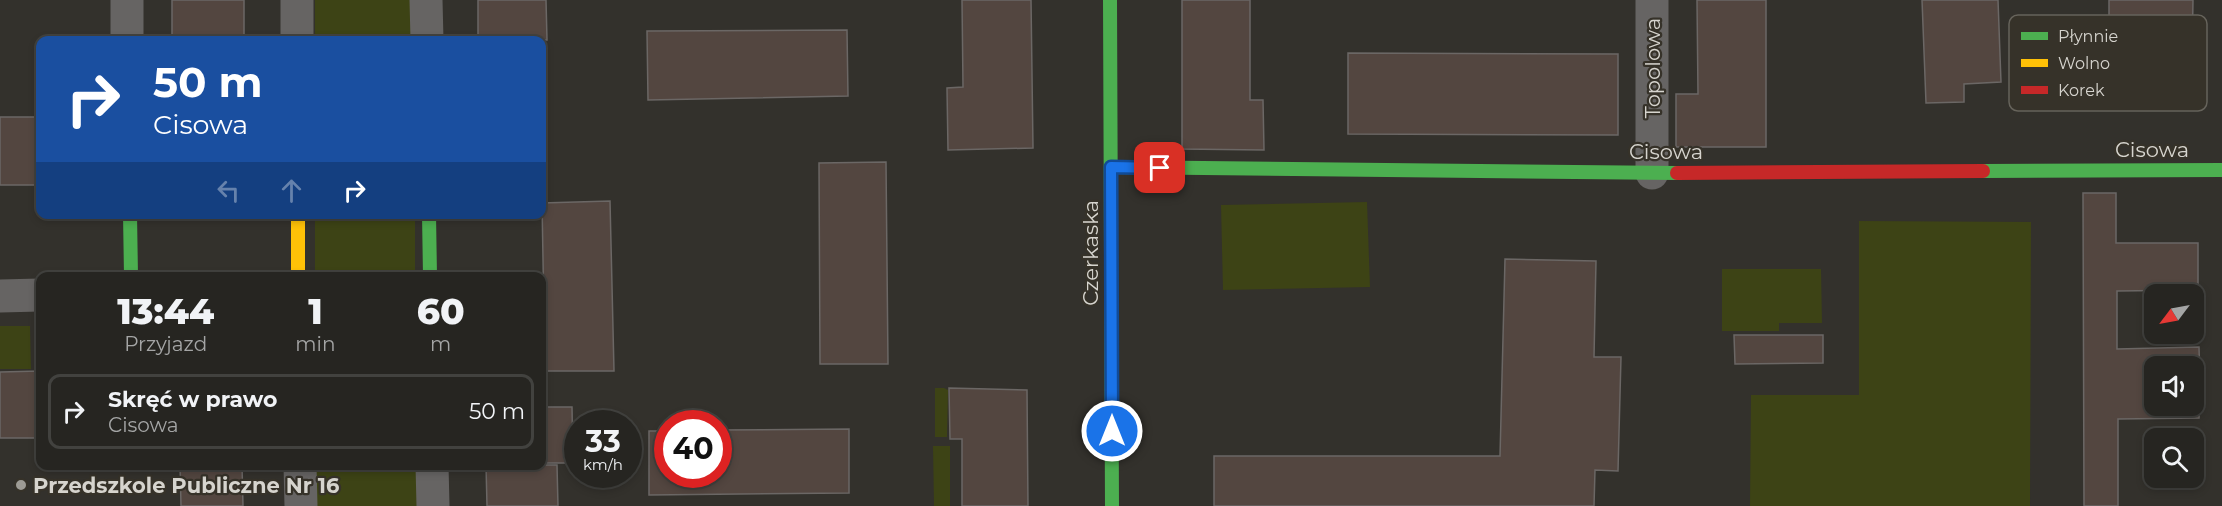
<!DOCTYPE html>
<html lang="pl">
<head>
<meta charset="utf-8">
<style>
  body { margin:0; font-family:Montserrat,sans-serif; background:#2e2d2a; color:#f1f3f6; height:100vh; display:flex; flex-direction:column; font-size:22px; white-space:nowrap }
  * { box-sizing:border-box; margin:0 }
  p { font-size:20px; color:#a4a5a5 }
  .icon { flex:none; width:33px; height:33px; fill:none; stroke:currentColor; stroke-width:2; stroke-linecap:round; stroke-linejoin:round }
  .map { position:relative; flex:1; overflow:hidden }
  .panel { position:absolute; left:36px; top:272px; width:510px; height:198px; display:flex; flex-direction:column; background:#262521; border-radius:12px; box-shadow:0 3px 9px #0003,0 0 0 2px #42423f }
  .panel>* { flex:none }
  .banner { position:absolute; left:36px; top:36px; width:510px; height:183px; border-radius:12px; box-shadow:0 3px 9px #0003,0 0 0 2px #42423f; background:#1a4fa0; color:#fff; overflow:hidden }
  .needle { width:39px; rotate:238deg }
  .tools { position:absolute; left:2144px; top:284px; display:grid; gap:12px }
  .tools a { display:grid; place-items:center; width:60px; height:60px; border-radius:12px; background:#262521; box-shadow:0 3px 9px #0003,0 0 0 2px #42423f; font-size:30px }
  .speed { position:absolute; left:564px; top:410px; display:flex; gap:12px; font-size:30px; font-weight:700; text-align:center }
  .speed>* { display:grid; place-content:center; width:78px; height:78px; border-radius:50%; background:#262521; box-shadow:0 3px 9px #0003,0 0 0 2px #42423f; line-height:1 }
  .speed small { font-size:15px; font-weight:400 }
  .speed .limit { border:9px solid #d22; background:#fff; color:#111 }
  .pin { position:absolute; display:grid; place-items:center; width:51px; height:51px; color:#fff; margin:-26px; border-radius:12px; box-shadow:0 3px 9px #0006 }
  .me { position:absolute; width:66px; margin:-33px; rotate:0deg; stroke-linejoin:round; filter:drop-shadow(0 0 4px #0008) }
  .turn { display:flex; align-items:center; gap:21px; height:126px; padding:0 18px; font-size:27px }
  .turn .icon { width:78px; height:78px; stroke-width:2.5 }
  .turn b { display:block; font-size:42px; line-height:51px }
  .lanes { display:flex; align-items:center; height:57px; padding:0 18px; background:#0003; justify-content:center; gap:30px; direction:ltr }
  .lanes .off { opacity:.35 }
  .eta { display:flex; justify-content:space-evenly; align-items:center; height:102px; text-align:center }
  .eta b { font-size:36px; font-weight:800; line-height:42px }
  ul { padding:0; list-style:none }
  li { display:flex; align-items:center; gap:18px; height:75px; margin:0 12px 9px; padding:0 6px; border:3px solid #42423f; border-radius:12px }
  li div { flex:1 }
  li b { display:block; font-size:22px }
  li em { font-style:normal }
  .map>svg:first-child { display:block }
</style>
</head>
<body>
<div class="map">
<svg width="2222" height="506" viewBox="0 0 2222 506">
  <rect width="100%" height="100%" fill="#33312c"/>
  <g fill="#3d4315">
    <rect x="315" y="0" width="101" height="40"/>
    <path d="M1367,202L1370,287L1223,290L1221,205Z"/>
    <path d="M315,215H415V273L315,271Z"/>
    <path d="M1859,221L2031,222L2030,506H1750L1751,395H1859Z"/>
    <path d="M1722,269H1821L1822,323H1779V331H1722Z"/>
    <path d="M0,326H30L31,369H0Z"/>
    <path d="M935,388H944L948,390L947,437H935Z"/>
    <path d="M933,446H950V506H934Z"/>
    <path d="M316,465H421L422,506H316Z"/>
  </g>
  <g fill="#534640" stroke="#6b6765" stroke-width="1.5" fill-rule="evenodd">
    <rect x="172" y="0" width="72" height="40"/>
    <path d="M478,0H546L547,40H478Z"/>
    <path d="M962,0H1031L1033,148L948,150L947,88L963,87Z"/>
    <path d="M1182,0H1250V100H1263L1264,150L1182,149Z"/>
    <path d="M1697,0H1766V147H1676V94H1698Z"/>
    <path d="M1922,0H1998L2001,82L1964,84V102L1926,103Z"/>
    <path d="M2109,0H2193L2192,56H2200L2201,107L2106,108L2105,57H2109Z"/>
    <path d="M847,30L848,96L648,100L647,31Z"/>
    <path d="M1348,53L1618,54V135L1348,134Z"/>
    <rect x="0" y="117" width="40" height="68"/>
    <path d="M886,162L888,364H820L819,163Z"/>
    <path d="M2083,193H2116V243H2198V290L2117,291V349L2199,347L2200,383L2199,418L2118,419V506H2084ZM2154,366H2193V405H2154Z"/>
    <path d="M610,201L614,371H545L542,203Z"/>
    <path d="M1505,259L1596,261L1594,357H1621L1618,471L1595,470L1594,506H1214V456H1500Z"/>
    <path d="M1734,335H1823V363L1735,364Z"/>
    <path d="M40,371V438H0V372Z"/>
    <path d="M949,388L1027,390L1028,506H962V439H950Z"/>
    <path d="M542,407H572L573,463H542Z"/>
    <path d="M849,429V493L649,495V431H668V474H718V430Z"/>
    <path d="M180,465H242L243,506H181Z"/>
    <path d="M486,465H557L558,506H487Z"/>
  </g>
  <g fill="none" stroke-linecap="round" stroke-linejoin="round">
    <g stroke="#666463" stroke-width="33">
      <path d="M297,0V40"/>
      <path d="M426,0L427,40"/>
      <path d="M127,40V0"/>
      <path d="M1652,173V0"/>
      <path d="M0,296L40,295"/>
      <path d="M300,465L301,506"/>
      <path d="M432,465L433,506"/>
    </g>
    <g stroke="#4caf50" stroke-width="14">
      <path d="M1110,0L1112,506"/>
      <path d="M1111,167L1677,173"/>
      <path d="M1983,171L2222,170"/>
      <path d="M130,214L131,276"/>
      <path d="M429,214L430,276"/>
    </g>
    <path stroke="#ffc107" stroke-width="14" d="M298,214V276"/>
    <path stroke="#c62828" stroke-width="14" d="M1677,173L1983,171"/>
  </g>
  <g fill="none" stroke-linecap="round" stroke-linejoin="round">
    <defs>
      <path id="route" d="M1112,431L1111,167L1160,168"/>
    </defs>
    <use href="#route" stroke="#114b97" stroke-width="15"/>
    <use href="#route" stroke="#1a73e8" stroke-width="10"/>
  </g>
  <circle fill="#9d9b95" stroke="#363229" stroke-width="2" cx="21" cy="485" r="6"/>
  <g text-anchor="middle" dominant-baseline="central" stroke-width="4.5" stroke-linejoin="round" paint-order="stroke">
    <g font-size="21" fill="#d6d4ce" stroke="#363229">
      <text transform="translate(1652 68) rotate(-90)">Topolowa</text>
      <text x="2152" y="149">Cisowa</text>
      <text x="1666" y="151">Cisowa</text>
      <text transform="translate(1090 253) rotate(-90)">Czerkaska</text>
    </g>
    <g font-size="21" font-weight="bold" fill="#d6d4ce" stroke="#363229" text-anchor="start">
      <text x="33" y="485">Przedszkole Publiczne Nr 16</text>
    </g>
  </g>
  <rect x="2009" y="15" width="198" height="96" rx="9" fill="#363229" stroke="#66635b" stroke-width="1.5"/>
  <rect x="2021" y="32" width="27" height="8" fill="#4caf50"/>
  <rect x="2021" y="59" width="27" height="8" fill="#ffc107"/>
  <rect x="2021" y="86" width="27" height="8" fill="#c62828"/>
  <g font-size="16" fill="#d6d4ce">
    <text x="2058" y="42">Płynnie</text>
    <text x="2058" y="69">Wolno</text>
    <text x="2058" y="96">Korek</text>
  </g>
</svg>
<div class="tools">
<a><svg class="needle" viewBox="-14 -14 28 28"><path d="M0-13l5 13h-10z" fill="#e53935"/><path d="M0 13l5-13h-10z" fill="#a4a5a5"/></svg></a>
<a><svg class="icon" aria-label="sound" viewBox="0 0 24 24"><path d="M4 9h4l5-4v14l-5-4H4zM17 9q2 3 0 6"/></svg></a>
<a><svg class="icon" aria-label="search" viewBox="0 0 24 24"><circle cx="10" cy="10" r="6"/><path d="M15 15l6 6"/></svg></a>
</div>
<div class="speed"><div>33<small>km/h</small></div><div class="limit">40</div></div>
<div class="pin" style="left:1160px;top:168px;background:#d93025"><svg class="icon" aria-label="arrive" viewBox="0 0 24 24"><path d="M6 21V4h12l-3 4 3 4H6"/></svg></div>
<svg class="me" style="left:1112px;top:431px" viewBox="-20 -20 40 40"><circle r="17" fill="#1a73e8" stroke="#fff" stroke-width="3"/><path d="M0-11L8 9 0 5-8 9z" fill="#fff"/></svg>
<div class="banner">
<div class="turn"><svg class="icon" aria-label="right" viewBox="0 0 24 24"><path d="M7 20v-9h11M14 6l5 5-5 5"/></svg><div><b>50 m</b>Cisowa</div></div>
<div class="lanes"><svg class="icon off" aria-label="left" viewBox="0 0 24 24"><path d="M17 20v-9H6M10 6l-5 5 5 5"/></svg><svg class="icon off" aria-label="ahead" viewBox="0 0 24 24"><path d="M12 20V5M6 11l6-6 6 6"/></svg><svg class="icon" aria-label="right" viewBox="0 0 24 24"><path d="M7 20v-9h11M14 6l5 5-5 5"/></svg></div>
</div>
<section class="panel">
<div class="eta">
<div><b>13:44</b><p>Przyjazd</p></div>
<div><b>1</b><p>min</p></div>
<div><b>60</b><p>m</p></div>
</div>
<ul>
<li><svg class="icon" aria-label="right" viewBox="0 0 24 24"><path d="M7 20v-9h11M14 6l5 5-5 5"/></svg><div><b>Skręć w prawo</b><p>Cisowa</p></div><em>50 m</em></li>
</ul>
</section>
</div>
</body>
</html>
